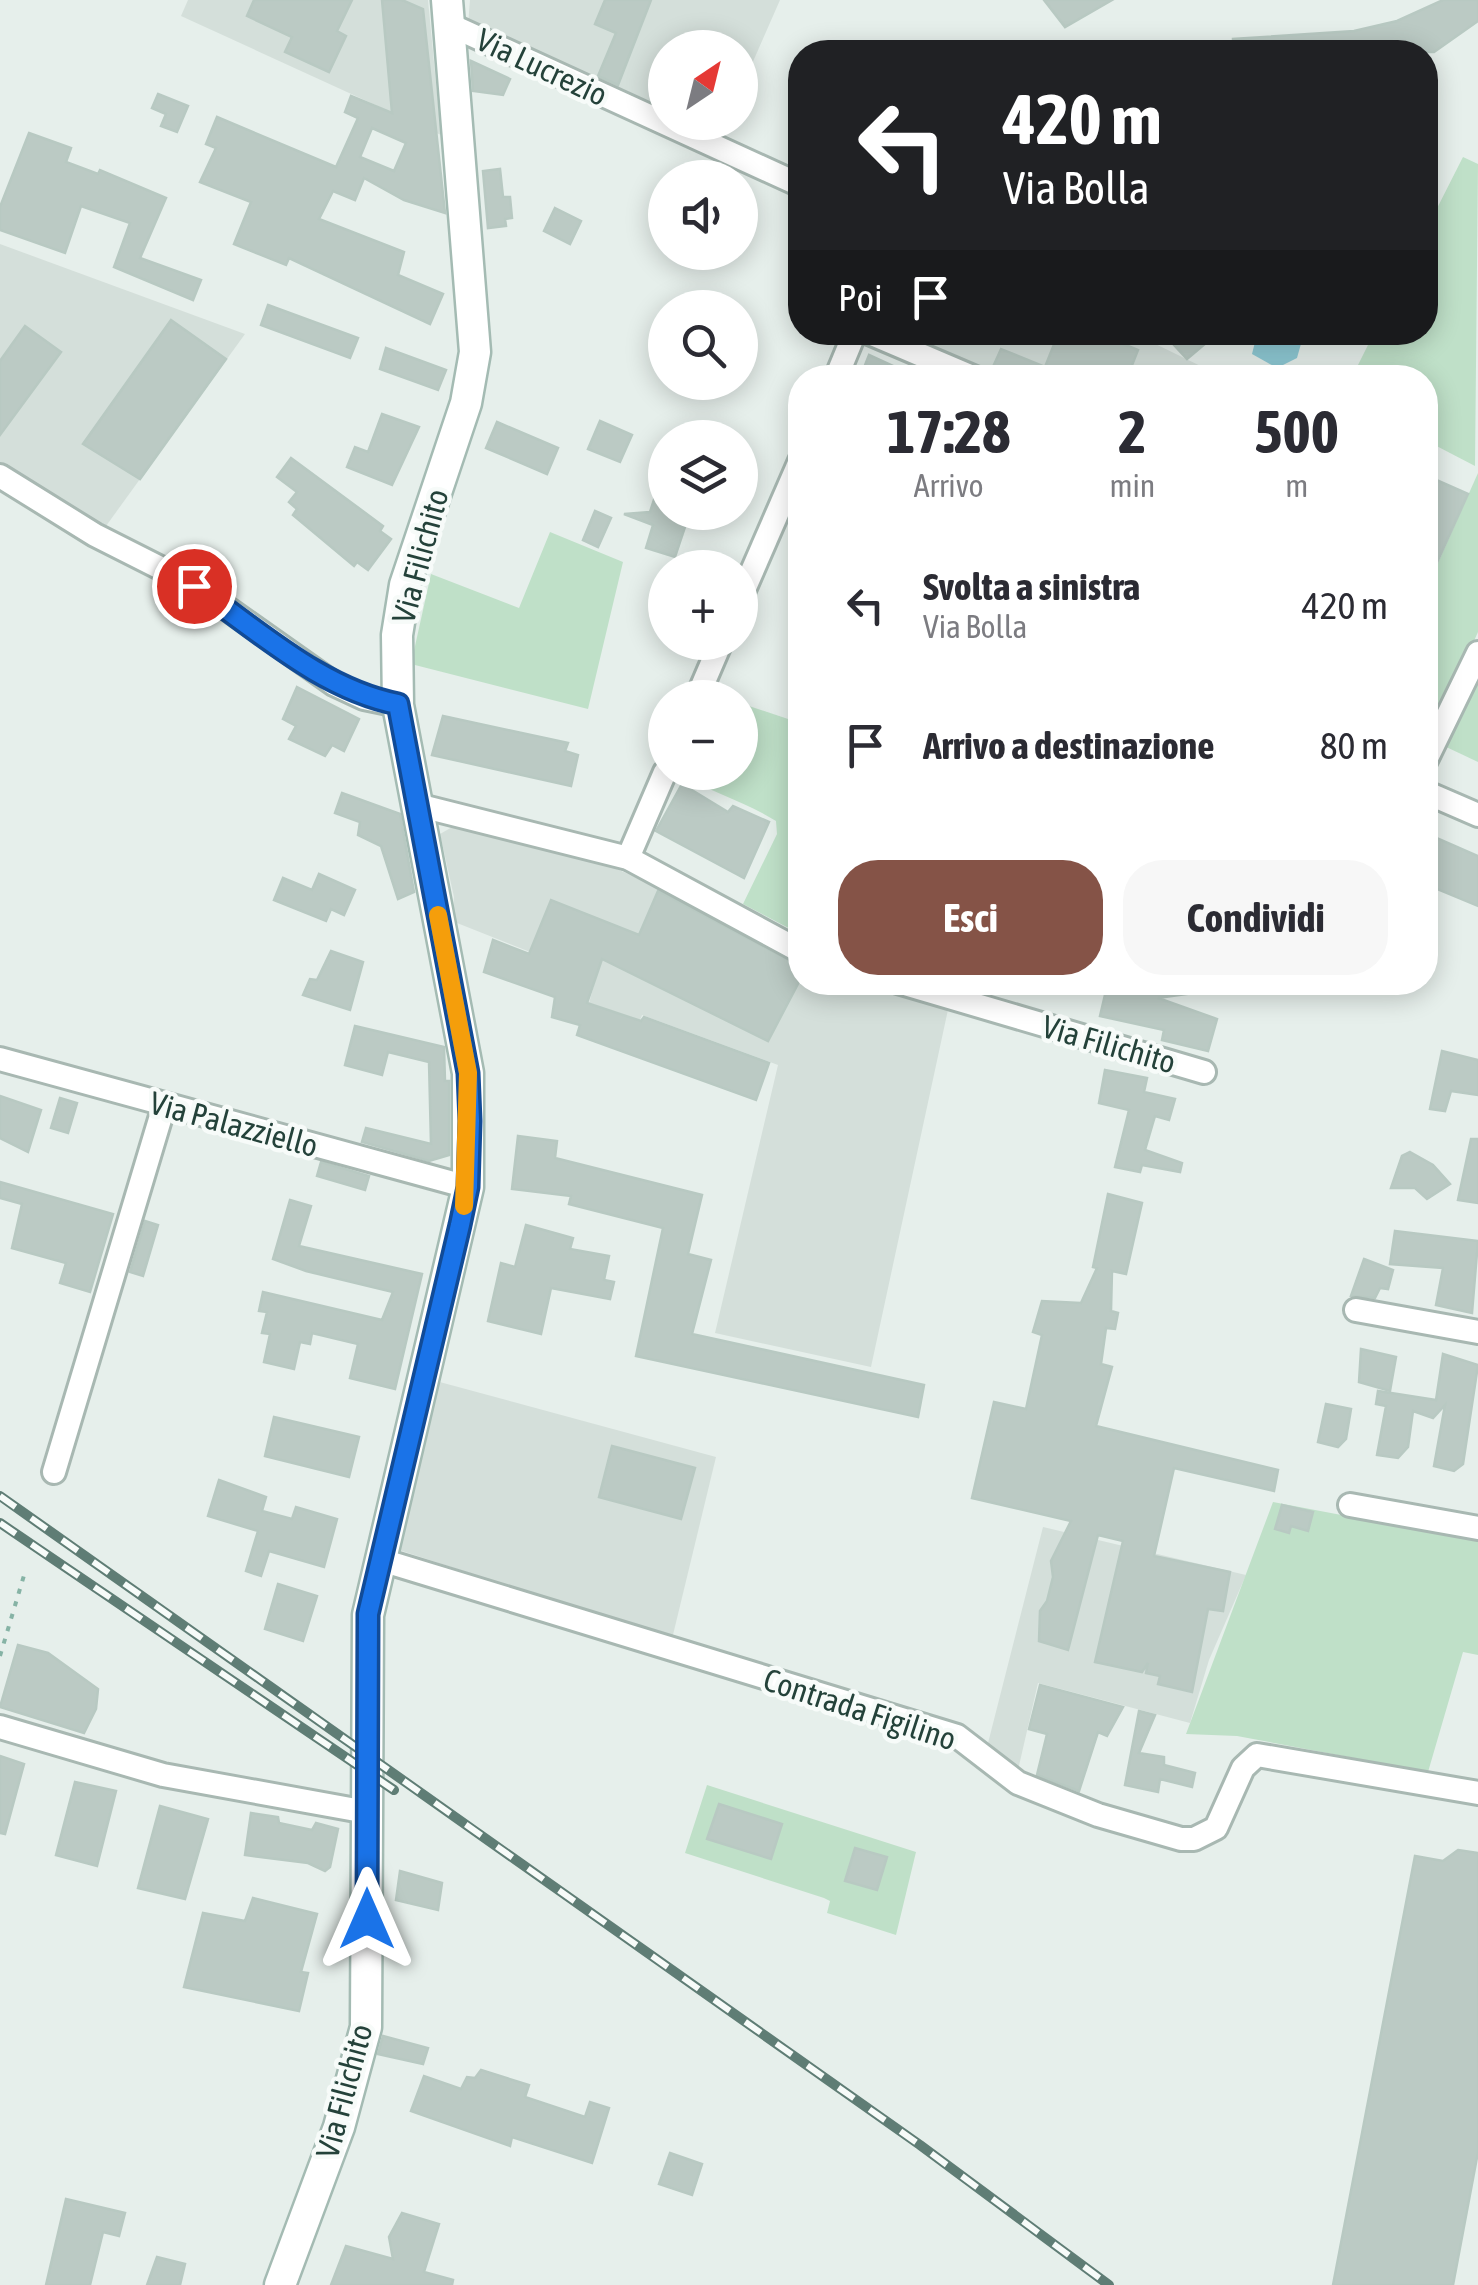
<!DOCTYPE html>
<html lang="it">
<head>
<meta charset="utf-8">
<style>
  body { margin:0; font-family:"Asap Condensed",sans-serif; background:#f7f7f7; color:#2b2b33; height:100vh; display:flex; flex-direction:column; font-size:38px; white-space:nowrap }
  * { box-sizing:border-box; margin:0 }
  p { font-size:32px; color:#7c7c81 }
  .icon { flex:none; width:55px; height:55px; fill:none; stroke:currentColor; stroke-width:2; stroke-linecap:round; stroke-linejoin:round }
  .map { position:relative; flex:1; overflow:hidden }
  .side { position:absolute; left:788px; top:365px; width:650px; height:630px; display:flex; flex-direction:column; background:#fff; border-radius:40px; box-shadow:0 5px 25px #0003 }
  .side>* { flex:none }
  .top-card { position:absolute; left:788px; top:40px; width:650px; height:305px; border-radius:40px; box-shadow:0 5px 25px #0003; background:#202124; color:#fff; overflow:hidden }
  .needle { width:65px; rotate:35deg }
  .controls { position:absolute; left:648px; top:30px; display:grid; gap:20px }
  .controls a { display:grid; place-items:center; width:110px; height:110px; border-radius:50%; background:#fff; box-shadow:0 5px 25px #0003; font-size:50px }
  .pin { position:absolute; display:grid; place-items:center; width:85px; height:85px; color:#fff; margin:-42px; border:5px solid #fff; border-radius:50%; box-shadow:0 2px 10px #0007 }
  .me { position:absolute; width:110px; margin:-55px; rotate:0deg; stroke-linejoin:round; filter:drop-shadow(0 0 8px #0008) }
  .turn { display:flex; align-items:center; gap:35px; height:210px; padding:0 50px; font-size:45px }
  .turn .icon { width:130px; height:130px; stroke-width:2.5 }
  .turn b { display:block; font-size:70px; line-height:85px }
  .then { display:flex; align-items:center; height:95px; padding:0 50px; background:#0003; gap:20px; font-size:38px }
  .eta { display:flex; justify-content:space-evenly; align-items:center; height:170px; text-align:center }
  .eta b { font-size:60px; font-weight:700; line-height:70px }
  .button { display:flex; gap:20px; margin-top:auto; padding:20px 50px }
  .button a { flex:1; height:115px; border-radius:40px; background:#855347; color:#fff; font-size:40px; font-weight:700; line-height:115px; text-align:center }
  .button a+a { background:#f7f7f7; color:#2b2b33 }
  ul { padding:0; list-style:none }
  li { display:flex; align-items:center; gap:30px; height:140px; padding:0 50px }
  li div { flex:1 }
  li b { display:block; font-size:38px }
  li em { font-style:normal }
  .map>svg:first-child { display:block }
</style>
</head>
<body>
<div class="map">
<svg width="1478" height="2285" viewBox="0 0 1478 2285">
  <rect width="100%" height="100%" fill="#e6efeb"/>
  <g fill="#d4dfda">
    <path d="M188,0H428L441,135L181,16Z"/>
    <path d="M470,0H780L740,91V48H665V111L468,25Z"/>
    <path d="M0,244L245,334L106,526L0,463Z"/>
    <path d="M891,333H1133L1223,377H998Z"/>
    <path d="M454,826L593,859L626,873L800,957V982L875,983L949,1005L871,1367L715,1333L778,1065L642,1015L640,1020L589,1003L596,978L452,921L454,897L440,834Z"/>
    <path d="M436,1381L716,1457L672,1639L396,1549Z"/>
    <path d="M1043,1527L1246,1575L1209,1660L1190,1723L1038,1683L1018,1770L986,1751Z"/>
  </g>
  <g fill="#bfe0c8">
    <path d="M1463,157L1478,164L1475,466L1425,440V378L1352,377L1374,333L1425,332V232Z"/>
    <path d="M1478,473V632L1430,739L1425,737V592Z"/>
    <path d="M550,532L623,562L588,709L411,664L431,574L519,608Z"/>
    <path d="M1478,680V762L1442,745Z"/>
    <path d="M740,703L800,723V934L743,904L777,834L776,821C744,801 710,792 678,773L740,772Z"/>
    <path d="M1273,1502L1478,1541V1655L1463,1652L1428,1772L1237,1736L1186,1734Z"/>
    <path d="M707,1785L916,1852L896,1935L827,1913L830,1901L824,1898L685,1853Z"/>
  </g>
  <path fill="#8ec9d4" d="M1268,333H1304L1297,358L1277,368L1252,354L1255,342Z"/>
  <g fill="#bbcac4" stroke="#b8c9c2" stroke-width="2.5" fill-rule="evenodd">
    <path d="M254,0H352L337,31L346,36L329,72L285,52L292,37L247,16Z"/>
    <path d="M382,0H402L423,9L445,213L404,200L364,178L355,200L333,191L319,219L404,252L398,275L443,294L430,324L289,258L286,265L234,244L251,202L200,182L216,148L206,144L217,117L336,167L358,118L345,112L351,96L392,113ZM372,128L406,143L394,171L360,157Z"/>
    <path d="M605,0H651L618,85L598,76L616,33L595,24Z"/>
    <path d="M1044,0H1112L1065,27Z"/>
    <path d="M1443,0H1478V21L1434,52H1233V39L1354,31L1397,21Z"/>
    <path d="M471,61L510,79L503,95L473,91Z"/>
    <path d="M158,94L188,106L177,132L161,126L166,114L152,108Z"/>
    <path d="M29,133L71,148L66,162L98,174L100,170L166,198L140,258L201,280L193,300L114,267L130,223L81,206L65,253L0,230V207Z"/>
    <path d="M500,169L503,197H510L512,218L505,219L506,226L488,228L483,171Z"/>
    <path d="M555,208L581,221L570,244L544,231Z"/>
    <path d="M268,305L358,338L350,358L261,325Z"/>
    <path d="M171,320L226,359L140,479L83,444Z"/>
    <path d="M25,326L61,352L0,435V361Z"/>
    <path d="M1059,332H1094L1138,350L1127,378H1014L992,369L1001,349L1045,367Z"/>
    <path d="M1162,332H1219L1187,359Z"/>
    <path d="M386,348L446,370L438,390L380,369Z"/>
    <path d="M869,355L919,378H860Z"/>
    <path d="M382,414L419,427L392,485L347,467L355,447L368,452Z"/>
    <path d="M600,421L632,435L620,462L588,449Z"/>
    <path d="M497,422L558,448L547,474L486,448Z"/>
    <path d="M291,458L383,526L380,531L391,539L368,570L357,562L354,566L293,515L297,509L289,502L297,492L277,477Z"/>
    <path d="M662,475L665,512H690L675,557L646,548L653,525L624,514L650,512Z"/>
    <path d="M1425,475L1468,494L1425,589Z"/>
    <path d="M595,511L611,518L598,547L583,540Z"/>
    <path d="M297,687L359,719L344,751L332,745L325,756L289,739L296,726L283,719Z"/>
    <path d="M443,716L568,743L565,751L578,755L571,786L432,755Z"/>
    <path d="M682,784L728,812L733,806L769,822L744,878L656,831Z"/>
    <path d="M342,793L400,814L414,892L398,899L381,846L358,835L360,822L335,813Z"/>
    <path d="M1425,833L1478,856V906L1425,884Z"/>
    <path d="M319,874L355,890L344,915L331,909L326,921L274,900L283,878L312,890Z"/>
    <path d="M658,891L800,966V980L768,1041L602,959L587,1003L641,1021L644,1017L769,1063L756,1100L577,1035L580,1025L552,1017L555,997L484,972L493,940L529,954L551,900L639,935Z"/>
    <path d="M331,951L363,962L350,1010L303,995L310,979L317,980Z"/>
    <path d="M1108,982H1200L1201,992L1158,998L1217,1019L1208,1051L1162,1040L1164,1030L1100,1016Z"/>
    <path d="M355,1026L444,1047L445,1081H449V1155L429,1161L362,1142L366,1128L431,1144L429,1062L388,1052L382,1075L345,1065Z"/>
    <path d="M1442,1051L1478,1060V1095L1451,1091L1445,1111L1430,1109Z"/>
    <path d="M1105,1070L1147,1078L1144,1092L1175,1099L1169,1120L1155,1116L1145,1150L1182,1163L1180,1172L1142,1165L1140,1172L1115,1167L1129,1110L1099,1103Z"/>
    <path d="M0,1096L41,1110L28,1152L0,1138Z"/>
    <path d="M60,1098L77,1103L68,1133L51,1128Z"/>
    <path d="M518,1136L557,1141L555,1158L702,1195L688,1254L711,1260L692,1334L924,1385L918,1417L636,1356L663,1228L569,1204L571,1196L512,1189Z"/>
    <path d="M1471,1139H1478V1203L1458,1200Z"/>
    <path d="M1410,1152L1433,1165L1450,1184L1427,1199L1415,1188H1391L1402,1156Z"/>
    <path d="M321,1162L369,1176L365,1190L317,1176Z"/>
    <path d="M0,1182L113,1214L90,1292L60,1283L66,1263L12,1248L22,1204L0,1198Z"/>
    <path d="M1108,1194L1142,1203L1126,1274L1112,1271L1111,1311L1118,1313L1115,1329L1106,1328L1101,1364L1112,1367L1096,1426L1278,1470L1274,1491L1174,1468L1154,1556L1230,1572L1223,1611L1208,1609L1192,1692L1158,1684L1160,1676L1146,1673L1148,1663L1142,1672L1095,1662L1123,1541L1098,1535L1068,1650L1039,1641L1040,1611L1047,1601L1053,1577L1051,1561L1071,1521L972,1498L994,1402L1026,1409L1042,1335L1033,1332L1042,1301L1081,1303L1097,1268L1093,1267Z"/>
    <path d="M290,1200L311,1206L299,1246L422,1274L395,1389L350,1378L358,1344L312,1333L310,1344L300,1342L294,1369L264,1362L270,1334L262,1333L267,1312L259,1311L263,1292L382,1320L393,1292L306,1271L273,1259Z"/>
    <path d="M145,1221L158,1225L143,1276L130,1272Z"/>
    <path d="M526,1225L573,1238L570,1249L609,1256L604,1280L614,1282L610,1299L551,1288L541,1334L488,1321L501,1263L515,1267Z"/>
    <path d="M1395,1231L1478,1241L1472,1313L1436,1305L1443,1268L1390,1264Z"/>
    <path d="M1364,1259L1393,1270L1388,1289L1380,1288L1375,1298L1351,1296Z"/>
    <path d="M1361,1349L1396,1357L1390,1391L1359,1382Z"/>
    <path d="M1443,1354L1478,1365L1463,1464L1454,1471L1434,1466L1445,1405L1433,1418L1413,1411L1408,1447L1398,1458L1377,1455L1386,1406L1376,1404L1378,1391L1436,1400Z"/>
    <path d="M1326,1404L1351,1409L1346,1439L1338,1447L1318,1442Z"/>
    <path d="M274,1417L359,1437L349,1477L265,1456Z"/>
    <path d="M612,1446L695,1468L681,1519L599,1497Z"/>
    <path d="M219,1480L266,1497L262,1511L292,1519L296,1507L337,1519L324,1567L269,1551L261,1576L246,1571L258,1531L208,1516Z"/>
    <path d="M1282,1505L1313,1512L1308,1531L1291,1526L1289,1533L1275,1529Z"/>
    <path d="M278,1584L317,1596L303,1641L265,1629Z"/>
    <path d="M18,1645L48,1653L98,1689L96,1709L84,1733L0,1707Z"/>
    <path d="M1040,1685L1123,1707L1107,1736L1098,1732L1079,1791L1037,1775L1047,1734L1029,1729Z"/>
    <path d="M1139,1711L1155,1715L1139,1753L1164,1757V1765L1195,1773L1192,1787L1160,1779L1158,1792L1125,1785Z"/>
    <path d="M0,1756L24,1764L5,1834L0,1833Z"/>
    <path d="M75,1782L116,1791L97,1866L56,1855Z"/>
    <path d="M719,1804L782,1824L771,1859L707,1839Z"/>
    <path d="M160,1806L208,1819L185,1899L138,1888Z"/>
    <path d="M251,1813L278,1817L279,1823L312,1830L316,1823L338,1829L330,1867L325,1871L308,1863L245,1855Z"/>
    <path d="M855,1848L887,1857L877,1890L845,1881Z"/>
    <path d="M1458,1850L1478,1853V2152L1453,2285H1333L1415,1856L1443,1861Z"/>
    <path d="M400,1871L442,1883L438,1910L396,1900Z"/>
    <path d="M253,1898L317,1914L301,1972L308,1973L299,2011L184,1987L203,1913L245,1921Z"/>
    <path d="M383,2036L428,2048L423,2064L378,2054Z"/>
    <path d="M481,2070L529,2085L525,2097L585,2117L590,2102L609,2108L592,2163L512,2137L510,2146L411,2111L424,2076L461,2089L467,2077L475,2078Z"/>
    <path d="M670,2153L702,2164L692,2195L659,2184Z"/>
    <path d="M66,2199L125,2213L119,2236L103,2232L90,2285H46Z"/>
    <path d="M402,2213L439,2224L424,2272L453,2280L452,2285H331L346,2246L393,2259L389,2237Z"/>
    <path d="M157,2257L185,2264L180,2285H147Z"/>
  </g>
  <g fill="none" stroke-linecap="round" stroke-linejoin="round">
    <defs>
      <g id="street">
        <path d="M448,24L800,185"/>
        <path d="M867,332L975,378"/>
        <path d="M836,378L855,332"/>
        <path d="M0,476L95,535L194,585L334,684L364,698L398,705"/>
        <path d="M740,599L800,461"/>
        <path d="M697,698L721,642"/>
        <path d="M1425,762L1478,653"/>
        <path d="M1425,792L1478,815"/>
        <path d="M417,805L628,858L800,951"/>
        <path d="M628,858L665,772"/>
        <path d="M898,982L1204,1072"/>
        <path d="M0,1059L468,1187"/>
        <path d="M1356,1310L1478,1332"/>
        <path d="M54,1472L164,1106"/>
        <path d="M1350,1505L1478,1528"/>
        <path d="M378,1559L957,1736L1018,1783L1098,1815L1181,1839H1194L1216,1828L1243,1768L1257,1755L1478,1793"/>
        <path d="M0,1727L163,1775L367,1812"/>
      </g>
      <path id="secondary" d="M280,2285L339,2127L366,2027L368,1615L468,1187V1073L398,705L397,635L405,585L466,403L475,352L447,0"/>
    </defs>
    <use href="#street" stroke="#a8b8b2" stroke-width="28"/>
    <use href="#secondary" stroke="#a4bbb3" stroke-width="35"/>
    <path stroke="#86b3a5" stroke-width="4" stroke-dasharray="5 8" stroke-linecap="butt" d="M0,1656L25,1572"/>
    <use href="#street" stroke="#fff" stroke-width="22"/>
    <use href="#secondary" stroke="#fff" stroke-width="30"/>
    <defs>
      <g id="rail">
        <path d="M0,1496L920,2145L1109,2285"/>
        <path d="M0,1523L394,1790"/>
      </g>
    </defs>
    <use href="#rail" stroke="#5f7d75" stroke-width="10"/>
    <use href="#rail" stroke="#f7fbf9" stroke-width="6" stroke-dasharray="19" stroke-linecap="butt"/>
  </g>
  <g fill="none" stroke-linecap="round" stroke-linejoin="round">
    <defs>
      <path id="route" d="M194,586C258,630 321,689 398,704L468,1073L470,1121L468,1187L460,1225L368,1614L367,1919"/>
    </defs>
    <use href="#route" stroke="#114b97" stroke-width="25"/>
    <use href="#route" stroke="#1a73e8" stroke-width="18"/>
    <path stroke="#f59e0b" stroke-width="18" d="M438,915L468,1073L464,1206"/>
  </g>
  <g text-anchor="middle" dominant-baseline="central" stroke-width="9" stroke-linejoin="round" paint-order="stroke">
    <g font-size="32" fill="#24423a" stroke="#f7fbf9">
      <text transform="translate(542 67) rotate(25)">Via Lucrezio</text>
      <text transform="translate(420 556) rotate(-75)">Via Filichito</text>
      <text transform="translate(1109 1044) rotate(16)">Via Filichito</text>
      <text transform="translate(234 1124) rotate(15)">Via Palazziello</text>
      <text transform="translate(860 1709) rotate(18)">Contrada Figilino</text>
      <text transform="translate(344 2091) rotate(-75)">Via Filichito</text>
    </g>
  </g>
</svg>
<div class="controls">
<a><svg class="needle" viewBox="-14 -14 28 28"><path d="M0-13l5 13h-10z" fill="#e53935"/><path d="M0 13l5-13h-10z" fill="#7c7c81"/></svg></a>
<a><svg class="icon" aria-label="sound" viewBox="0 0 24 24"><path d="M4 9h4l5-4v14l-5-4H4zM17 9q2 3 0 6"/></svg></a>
<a><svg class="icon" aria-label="search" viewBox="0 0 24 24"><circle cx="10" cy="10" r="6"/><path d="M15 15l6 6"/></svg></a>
<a><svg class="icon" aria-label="layers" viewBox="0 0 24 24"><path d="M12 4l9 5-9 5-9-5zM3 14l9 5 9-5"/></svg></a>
<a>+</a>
<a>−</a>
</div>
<div class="pin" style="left:194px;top:586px;background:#d93025"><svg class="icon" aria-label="arrive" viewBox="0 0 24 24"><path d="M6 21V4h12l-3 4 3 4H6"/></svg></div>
<svg class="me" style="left:367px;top:1919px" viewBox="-20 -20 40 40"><path d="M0-17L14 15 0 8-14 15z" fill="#1a73e8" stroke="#fff" stroke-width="4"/></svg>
<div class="top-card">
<div class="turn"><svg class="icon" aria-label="left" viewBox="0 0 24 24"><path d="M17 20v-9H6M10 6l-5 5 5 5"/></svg><div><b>420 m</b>Via Bolla</div></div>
<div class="then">Poi<svg class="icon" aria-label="arrive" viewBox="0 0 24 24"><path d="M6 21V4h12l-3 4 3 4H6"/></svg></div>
</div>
<section class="side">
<div class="eta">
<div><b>17:28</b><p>Arrivo</p></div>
<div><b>2</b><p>min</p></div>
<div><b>500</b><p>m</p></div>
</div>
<ul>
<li><svg class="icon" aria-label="left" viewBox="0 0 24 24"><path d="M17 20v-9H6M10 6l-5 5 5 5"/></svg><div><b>Svolta a sinistra</b><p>Via Bolla</p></div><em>420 m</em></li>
<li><svg class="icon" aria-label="arrive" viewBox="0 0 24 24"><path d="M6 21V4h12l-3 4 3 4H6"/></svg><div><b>Arrivo a destinazione</b></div><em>80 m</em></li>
</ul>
<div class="button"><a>Esci</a><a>Condividi</a></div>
</section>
</div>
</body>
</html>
